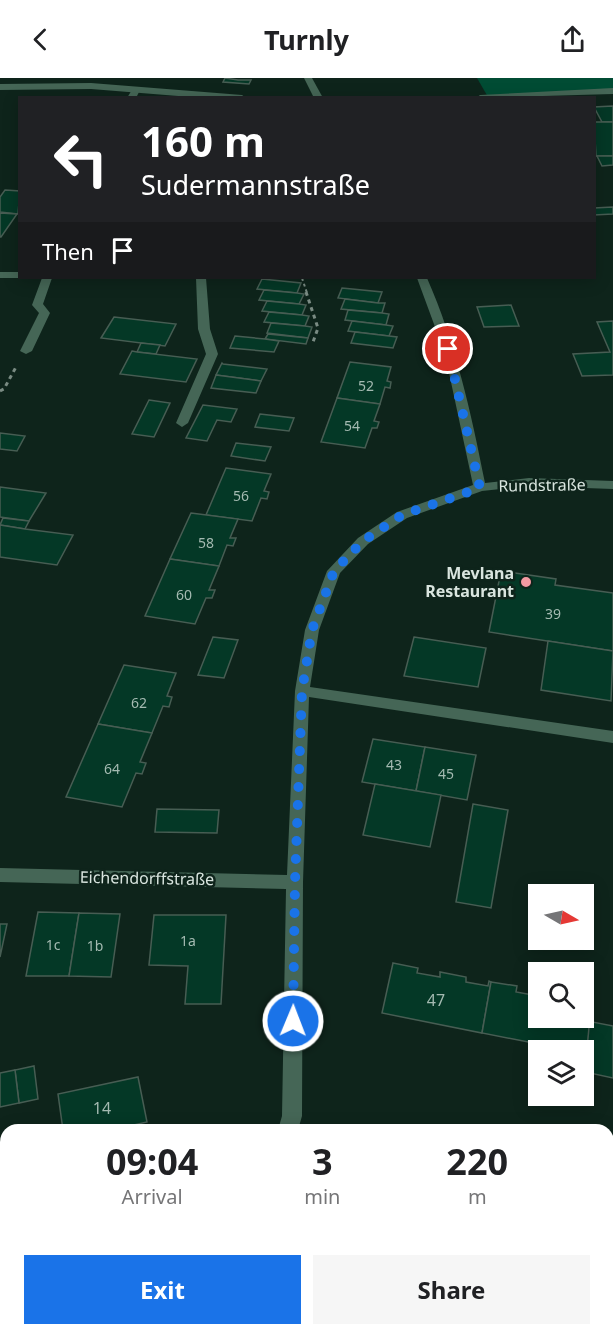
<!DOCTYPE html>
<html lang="en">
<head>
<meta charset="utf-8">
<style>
  body { margin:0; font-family:"Noto Sans",sans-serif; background:#f6f6f6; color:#202124; height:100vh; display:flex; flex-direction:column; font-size:22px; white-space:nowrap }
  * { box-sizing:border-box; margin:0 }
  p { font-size:20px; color:#757577 }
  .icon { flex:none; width:33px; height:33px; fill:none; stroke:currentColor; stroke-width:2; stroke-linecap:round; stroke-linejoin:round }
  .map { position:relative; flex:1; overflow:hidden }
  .panel { position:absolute; left:0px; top:1046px; width:614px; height:212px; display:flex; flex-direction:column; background:#fff; border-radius:18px 18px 0 0; box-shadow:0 3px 15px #0003 }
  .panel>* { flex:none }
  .guide { position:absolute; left:18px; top:18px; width:578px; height:183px; border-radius:0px; box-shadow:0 3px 15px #0003; background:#202124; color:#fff; overflow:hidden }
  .needle { width:39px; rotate:99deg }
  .buttons { position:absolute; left:528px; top:806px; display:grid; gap:12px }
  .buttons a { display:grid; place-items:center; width:66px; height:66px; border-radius:0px; background:#fff; box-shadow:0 3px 15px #0003; font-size:30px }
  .pin { position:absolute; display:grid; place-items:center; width:51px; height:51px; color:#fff; margin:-26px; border:3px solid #fff; border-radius:50%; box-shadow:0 2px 6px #0007 }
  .me { position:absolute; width:66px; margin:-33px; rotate:1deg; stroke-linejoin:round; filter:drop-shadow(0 0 4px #0008) }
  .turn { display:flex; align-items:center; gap:21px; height:126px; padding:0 24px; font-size:27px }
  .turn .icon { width:78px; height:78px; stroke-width:2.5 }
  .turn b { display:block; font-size:42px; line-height:51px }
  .then { display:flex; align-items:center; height:57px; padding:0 24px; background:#0003; gap:12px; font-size:22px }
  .eta { display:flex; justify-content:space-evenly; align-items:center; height:102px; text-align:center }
  .eta b { font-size:36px; font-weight:700; line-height:42px }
  .button { display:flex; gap:12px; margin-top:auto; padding:12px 24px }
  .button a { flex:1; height:69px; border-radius:0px; background:#1a73e8; color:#fff; font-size:24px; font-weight:700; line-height:69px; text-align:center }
  .button a+a { background:#f6f6f6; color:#202124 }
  header { display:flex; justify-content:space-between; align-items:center; height:78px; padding:0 24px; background:#fff; font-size:27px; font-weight:700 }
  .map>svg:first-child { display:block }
</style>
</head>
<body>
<header><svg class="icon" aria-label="back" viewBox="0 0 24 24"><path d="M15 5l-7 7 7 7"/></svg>Turnly<svg class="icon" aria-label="share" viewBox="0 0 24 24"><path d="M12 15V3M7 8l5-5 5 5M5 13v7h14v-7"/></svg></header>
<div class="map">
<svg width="613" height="1256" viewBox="0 0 613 1256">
  <rect width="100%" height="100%" fill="#0e241b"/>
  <path fill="#014c34" d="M477,0H613V13L488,19Z"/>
  <g fill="#043826" stroke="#475d53" stroke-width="1.5">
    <path d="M225,0L238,2H251L249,6L223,4Z"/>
    <path d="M613,28V44H602L594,29Z"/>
    <path d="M594,44H613V78H596Z"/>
    <path d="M597,78H613V87L602,88Z"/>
    <path d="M5,112L20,113L18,136L0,134V119Z"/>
    <path d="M613,129V136L594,137V130Z"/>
    <path d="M0,135L17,136L1,159H0Z"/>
    <path d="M262,201L301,205L297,215L257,211Z"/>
    <path d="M342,210L382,214L378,225L338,220Z"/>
    <path d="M264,212L297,215L304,216L299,226L259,222Z"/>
    <path d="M345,221L378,225H385L382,235L341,231Z"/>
    <path d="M267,223L299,226L306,227L302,237L262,233Z"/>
    <path d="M511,227L519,248L484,249L477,229Z"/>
    <path d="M348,232L382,235L389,236L386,247L345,242Z"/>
    <path d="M269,234L302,237L309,238L305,248L264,244Z"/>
    <path d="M114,239L176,246L165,268L101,260Z"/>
    <path d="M352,243L386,247L393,248L389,258L348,253Z"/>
    <path d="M613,243V297L582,298L573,276L610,274L597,244Z"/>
    <path d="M271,245L305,248L312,249L308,260L267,255Z"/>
    <path d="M355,254L389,258L397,259L393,270L351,265Z"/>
    <path d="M268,256L308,260L306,266L265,261Z"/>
    <path d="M235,258L265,261L279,263L274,274L230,270Z"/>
    <path d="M141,265L160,267L156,276L137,274Z"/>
    <path d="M132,273L137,274L197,281L186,304L120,296Z"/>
    <path d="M350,284L391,289L387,303L391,304L390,310L385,309L380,326L337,320Z"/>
    <path d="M222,285L223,286L267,291L261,303L216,297Z"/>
    <path d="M216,297L261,303L256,315L211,310Z"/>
    <path d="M337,320L380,326L374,343L379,344L377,350H372L365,370L321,364Z"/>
    <path d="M149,322L170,325L154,359L132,356Z"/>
    <path d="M203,327L237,331L231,344L217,342L207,363L186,360Z"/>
    <path d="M260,336L294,340L289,353L255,349Z"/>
    <path d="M0,355L25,358L17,373L0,371Z"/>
    <path d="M236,365L271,369L265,383L231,378Z"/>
    <path d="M226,390L271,396L264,413L269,414L267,421L261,420L252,443L206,437Z"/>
    <path d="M0,409L46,415L29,443L0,439Z"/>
    <path d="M191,435L238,441L230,460H236L233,468L227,467L219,488L170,481Z"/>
    <path d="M3,440L29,443L25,451L0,447Z"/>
    <path d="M0,447L25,451L73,457L57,487L0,479Z"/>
    <path d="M170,481L219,488L209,512H215L212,520H206L195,546L145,538Z"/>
    <path d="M501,493L556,501L555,507L613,515V573L489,554Z"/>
    <path d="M213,559L238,562L224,600L198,597Z"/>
    <path d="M414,559L486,570L478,609L404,598Z"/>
    <path d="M548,563L613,573L611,623L541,612Z"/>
    <path d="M124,587L176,595L167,618L172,619L169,629L163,628L152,655L98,646Z"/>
    <path d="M98,646L152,655L140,684L146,685L142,696L136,695L122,729L66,719Z"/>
    <path d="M373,661L425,669L416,713L362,704Z"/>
    <path d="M425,669L476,677L467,722L416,713Z"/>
    <path d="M375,706L441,717L430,769L363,757Z"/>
    <path d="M473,726L508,732L491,830L456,824Z"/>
    <path d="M157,731L219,732L217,755L155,754Z"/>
    <path d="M38,834L79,835L69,898H26Z"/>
    <path d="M79,835L120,836L111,899L69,898Z"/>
    <path d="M154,837H226L221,926H185L188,888L149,887Z"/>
    <path d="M0,846H7L0,879Z"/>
    <path d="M393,885L418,890L417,895L440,899V894L466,899V904L488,908L489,903L491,904L482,955L382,935Z"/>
    <path d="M491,904L517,908L516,914L538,918V939H584V926L589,927L592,922L587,975H584V972H569L482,955Z"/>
    <path d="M590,938H592V944L613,948V1000L585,994Z"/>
    <path d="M34,988L38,1021L19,1025L15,992Z"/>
    <path d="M15,992L19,1025L0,1029V995Z"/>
    <path d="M138,999L147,1044L112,1052H63L58,1016Z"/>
    <path d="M6,1195V1237L2,1238L0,1196Z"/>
    <path d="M608,1224L613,1225V1256H602V1251H608Z"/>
    <path d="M26,1251H48L49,1256H26Z"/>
    <path d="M530,1251H602V1256H552Z"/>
  </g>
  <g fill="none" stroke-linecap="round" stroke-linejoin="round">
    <path stroke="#7a8b83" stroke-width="2" stroke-dasharray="3 3" stroke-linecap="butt" d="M302,200L307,215"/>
    <g stroke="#7a8b83" stroke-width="3" stroke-dasharray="4 4" stroke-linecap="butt">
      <path d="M306,214L318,250L313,264"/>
      <path d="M0,313L4,311L16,289"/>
    </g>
    <g fill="#456656" fill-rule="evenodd">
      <path d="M133,10L140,12L136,20H127Z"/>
      <path d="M42,200H52L43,226L50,235L32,273L26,276L20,273L39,235L32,227Z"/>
      <path d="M196,200H206L210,251L218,276L188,345L182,349L176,345L206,276L198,251Z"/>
      <path d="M6,1122V1142L0,1144V1124Z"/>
    </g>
    <g fill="#456656" fill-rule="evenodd">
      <path d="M304,0H312L323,20H314Z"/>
      <path d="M91,5L242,17L246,20H203L91,11L0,12V6Z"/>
      <path d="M613,10V16L476,20L480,17Z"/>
      <path d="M0,194H20V200H23H0Z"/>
      <path d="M417,200H427C456,266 471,334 485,405L529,400L613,403V411L529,408L482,413L407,440L368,466L340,495L319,552L310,609L613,653V665L309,619L303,804L302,1038L298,1052H278L282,1038L286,811L0,804V790L287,797L295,613L305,552L327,493L358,460L397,434L473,407L445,276Z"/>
      <path d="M193,1251H216L214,1256H191Z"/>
    </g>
  </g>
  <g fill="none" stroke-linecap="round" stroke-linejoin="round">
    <path stroke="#1a73e8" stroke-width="10" stroke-dasharray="0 18" d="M293,943L295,804L302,613L312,552L334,493L363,463L402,437L480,410L448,271"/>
  </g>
  <circle fill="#f49aa2" stroke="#0e241b" stroke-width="2" cx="526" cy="504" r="6"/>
  <g text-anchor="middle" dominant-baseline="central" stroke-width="5" stroke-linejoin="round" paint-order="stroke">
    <g font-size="14" fill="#a4bab1">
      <text x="366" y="307">52</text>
      <text x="352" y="347">54</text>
      <text x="241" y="417">56</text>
      <text x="206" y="464">58</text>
      <text x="184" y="516">60</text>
      <text x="553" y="535">39</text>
      <text x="139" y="624">62</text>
      <text x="394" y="686">43</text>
      <text x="112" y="690">64</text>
      <text x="446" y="695">45</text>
      <text x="188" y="862">1a</text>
      <text x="53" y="866">1c</text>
      <text x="95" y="867">1b</text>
    </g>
    <g font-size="16" fill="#d9e5df" stroke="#0e241b">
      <text transform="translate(542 407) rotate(-1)">Rundstraße</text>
      <text transform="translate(147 800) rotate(1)">Eichendorffstraße</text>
    </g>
    <g font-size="16" font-weight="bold" fill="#d9e5df" stroke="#0e241b" text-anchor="end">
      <text x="514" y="495">Mevlana<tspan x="514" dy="18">Restaurant</tspan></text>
    </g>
    <g font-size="16" fill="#a4bab1">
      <text x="436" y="922">47</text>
      <text x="102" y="1030">14</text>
    </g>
  </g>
</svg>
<div class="buttons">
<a><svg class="needle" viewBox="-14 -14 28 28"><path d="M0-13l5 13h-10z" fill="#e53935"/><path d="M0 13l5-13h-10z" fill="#757577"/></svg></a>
<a><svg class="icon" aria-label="search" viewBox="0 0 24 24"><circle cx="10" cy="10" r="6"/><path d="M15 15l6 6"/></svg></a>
<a><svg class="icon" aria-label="layers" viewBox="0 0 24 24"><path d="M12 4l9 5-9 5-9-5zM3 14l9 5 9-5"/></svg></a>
</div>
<div class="pin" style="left:448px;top:271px;background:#d93025"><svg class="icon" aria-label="arrive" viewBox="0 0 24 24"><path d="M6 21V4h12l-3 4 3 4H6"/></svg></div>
<svg class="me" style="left:293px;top:943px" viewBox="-20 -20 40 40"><circle r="17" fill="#1a73e8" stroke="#fff" stroke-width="3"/><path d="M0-11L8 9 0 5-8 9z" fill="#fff"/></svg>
<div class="guide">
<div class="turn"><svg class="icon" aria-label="left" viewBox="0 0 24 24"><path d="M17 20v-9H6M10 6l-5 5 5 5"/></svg><div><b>160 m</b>Sudermannstraße</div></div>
<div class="then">Then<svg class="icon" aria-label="arrive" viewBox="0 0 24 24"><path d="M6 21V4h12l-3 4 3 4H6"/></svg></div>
</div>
<section class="panel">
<div class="eta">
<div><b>09:04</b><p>Arrival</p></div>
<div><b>3</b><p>min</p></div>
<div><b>220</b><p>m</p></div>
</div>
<div class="button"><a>Exit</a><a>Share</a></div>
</section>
</div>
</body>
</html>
